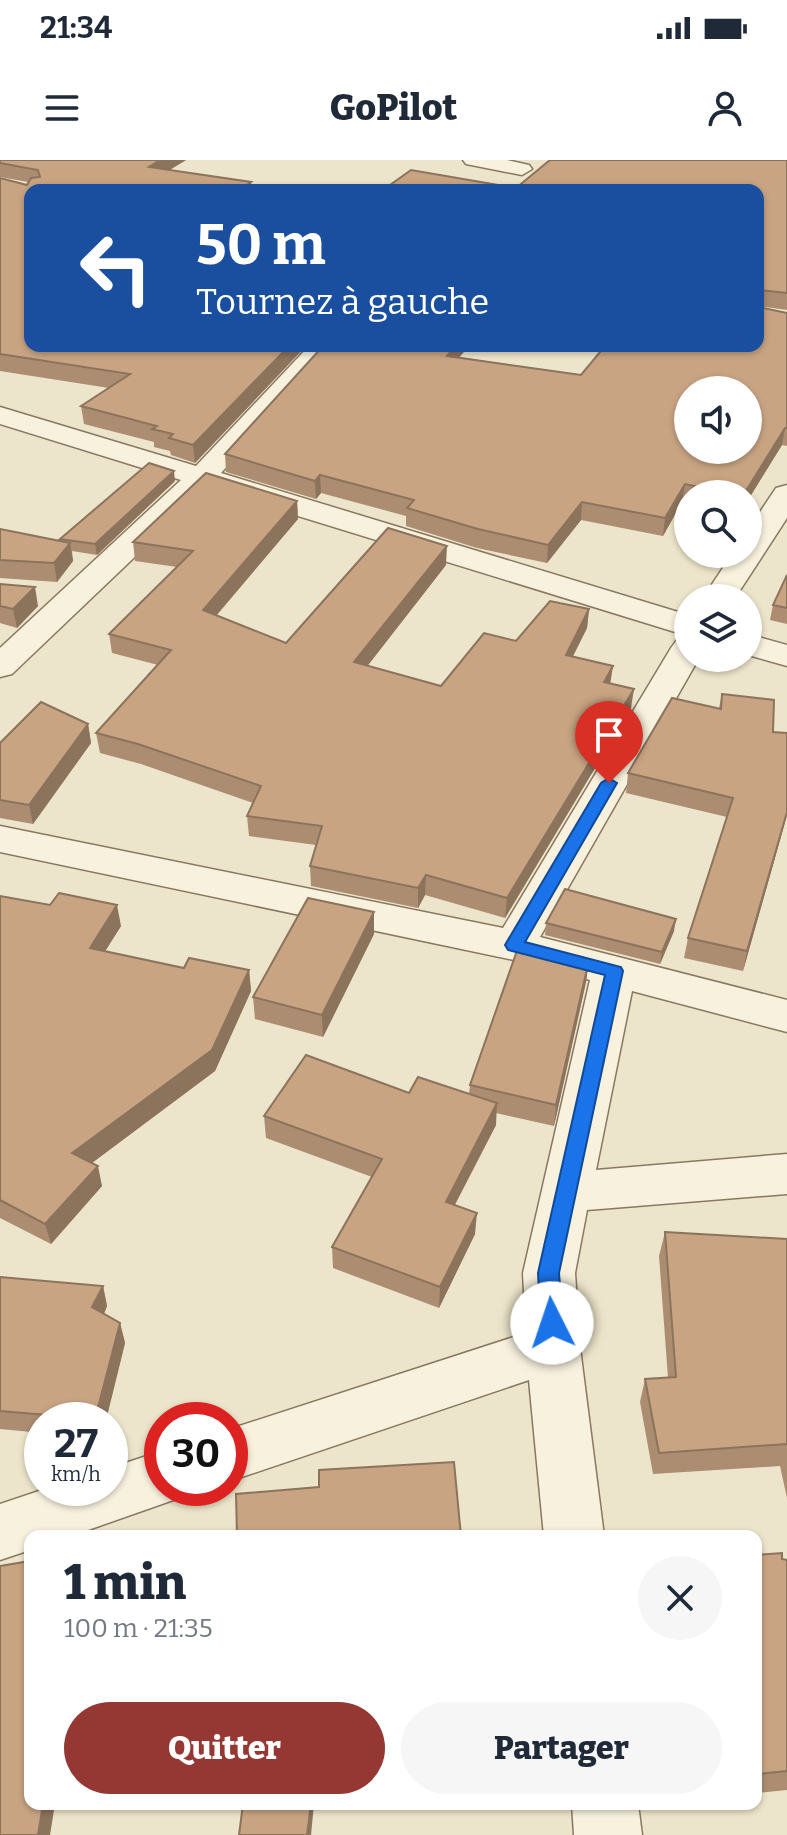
<!DOCTYPE html>
<html lang="fr">
<head>
<meta charset="utf-8">
<style>
  body { margin:0; font-family:Bitter,serif; background:#f6f6f7; color:#1f2937; height:100vh; display:flex; flex-direction:column; font-size:30px; white-space:nowrap }
  * { box-sizing:border-box; margin:0 }
  p { font-size:26px; color:#747a83 }
  .icon { flex:none; width:44px; height:44px; fill:none; stroke:currentColor; stroke-width:2; stroke-linecap:round; stroke-linejoin:round }
  .map { position:relative; flex:1; overflow:hidden }
  .sheet { position:absolute; left:24px; top:1370px; width:738px; height:280px; display:flex; flex-direction:column; background:#fff; border-radius:16px; box-shadow:0 2px 6px #0004 }
  .sheet>* { flex:none }
  .banner { position:absolute; left:24px; top:24px; width:740px; height:168px; border-radius:16px; box-shadow:0 2px 6px #0004; background:#1a4fa0; color:#fff; overflow:hidden }
  .fabs { position:absolute; left:674px; top:216px; display:grid; gap:16px }
  .fabs a { display:grid; place-items:center; width:88px; height:88px; border-radius:50%; background:#fff; box-shadow:0 2px 6px #0004; font-size:40px }
  .speed { position:absolute; left:24px; top:1242px; display:flex; gap:16px; font-size:40px; font-weight:700; text-align:center }
  .speed>* { display:grid; place-content:center; width:104px; height:104px; border-radius:50%; background:#fff; box-shadow:0 2px 6px #0004; line-height:1 }
  .speed small { font-size:20px; font-weight:400 }
  .speed .limit { border:12px solid #d22; background:#fff; color:#111 }
  .pin { position:absolute; display:grid; place-items:center; width:68px; height:68px; color:#fff; margin:-82px -34px; border-radius:50% 50% 50% 0; rotate:-45deg; box-shadow:0 0 8px #0007 }
  .pin .icon { rotate:45deg }
  .me { position:absolute; width:88px; margin:-44px; rotate:356deg; stroke-linejoin:round; filter:drop-shadow(0 0 6px #0008) }
  .turn { display:flex; align-items:center; gap:28px; height:168px; padding:0 40px; font-size:36px }
  .turn .icon { width:104px; height:104px; stroke-width:2.5 }
  .turn b { display:block; font-size:56px; line-height:68px }
  .round { display:grid; place-items:center; flex:none; width:84px; height:84px; border-radius:42px; background:#f6f6f7 }
  .headline { display:flex; align-items:center; justify-content:space-between; height:136px; padding:0 40px }
  h1 { font-size:48px; font-weight:800; line-height:60px }
  .cta { display:flex; gap:16px; margin-top:auto; padding:16px 40px }
  .cta a { flex:1; height:92px; border-radius:48px; background:#953833; color:#fff; font-size:32px; font-weight:800; line-height:92px; text-align:center }
  .cta a+a { background:#f6f6f7; color:#1f2937 }
  .status { display:flex; justify-content:space-between; align-items:center; height:56px; padding:0 40px; background:#fff; direction:ltr }
  .status svg { height:22px; fill:currentColor }
  header { display:flex; justify-content:space-between; align-items:center; height:104px; padding:0 40px; background:#fff; font-size:36px; font-weight:800 }
  .map>svg:first-child { display:block }
</style>
</head>
<body>
<div class="status"><b>21:34</b><svg viewBox="0 0 49 12"><path d="M0 12V9h3v3zM5 12V6h3v6zM10 12V3h3v9zM15 12V0h3v12zM26 1h20v11H26zM47 4h2v5h-2z"/></svg></div>
<header><svg class="icon" aria-label="menu" viewBox="0 0 24 24"><path d="M4 6h16M4 12h16M4 18h16"/></svg>GoPilot<svg class="icon" aria-label="person" viewBox="0 0 24 24"><circle cx="12" cy="8" r="4"/><path d="M4 21q1-7 8-7t8 7"/></svg></header>
<div class="map">
<svg width="787" height="1675" viewBox="0 0 787 1675">
  <rect width="100%" height="100%" fill="#ede5cb"/>
  <g fill="none" stroke-linecap="round" stroke-linejoin="round">
    <defs>
      <g id="minor">
        <path d="M463,0H507L529,5L532,9L522,15L466,4Z"/>
        <path d="M309,186H336L221,313L688,455V476L207,328L12,514L0,517V488L181,320L0,264V247L196,306Z"/>
        <path d="M787,325V358L735,438H703L732,394H748V370L776,328Z"/>
        <path d="M748,474L787,485V506L748,495Z"/>
        <path d="M688,478V498H699L540,777L787,840V872L632,831L596,1010L787,994V1034L587,1050L575,1113L580,1188L604,1376H544L529,1220L230,1321V1269L526,1173L523,1113L590,820L514,800L0,692V666L503,768L671,488L676,481Z"/>
        <path d="M162,1291V1328H186L182,1337L71,1376H30V1390L0,1400V1344L48,1328H110V1308Z"/>
        <path d="M572,1644H638L642,1675H574Z"/>
      </g>
    </defs>
    <use href="#minor" stroke="#897860" stroke-width="3"/>
    <use href="#minor" fill="#f8f1de" fill-rule="evenodd"/>
  </g>
  <g fill="#ac8d71">
    <path d="M0,0H186L169,10L251,22L252,30H30L306,186L195,303L171,295L170,291L154,287V282L84,264L81,246L109,228L0,211V18L27,25L28,22L0,17Z"/>
    <path d="M787,0V150L758,146V147L787,153V286L782,285L748,340V334H688V343L682,342L663,376L581,360L547,403L477,388L406,366V356L321,333L316,339L226,312L225,294L323,186H469L459,197L581,215L758,30L516,28Z"/>
    <path d="M175,321L97,395L72,391L73,401L57,422L0,418V369L60,381V379Z"/>
    <path d="M297,341L298,359L216,455L286,483L446,405L367,506L441,526L516,481L589,449L587,468L573,496L610,523L631,548L505,758L425,735L418,748L311,726L310,706L316,685L249,676L247,656L253,643L141,604L100,593L96,573L158,505L112,493L109,474L177,407L135,401L133,382Z"/>
    <path d="M787,415V464L770,460L773,445Z"/>
    <path d="M0,424L38,446L17,468L0,463Z"/>
    <path d="M722,534L773,572L787,655L743,811L684,798L688,778L727,657L626,633L628,613L719,548Z"/>
    <path d="M88,564L91,583L33,664L0,658V583Z"/>
    <path d="M0,736L121,766L105,791L184,808L249,810L251,831L215,911L92,1003L102,1026L51,1084L0,1058Z"/>
    <path d="M546,763L674,771L660,804L545,775Z"/>
    <path d="M374,774L323,877L255,859L253,837Z"/>
    <path d="M589,800L586,822L554,966L496,953V965L455,1045L475,1074L439,1148L333,1108L332,1087L372,1017L266,978L264,956L409,933L469,934L470,925Z"/>
    <path d="M665,1072L787,1079V1338L780,1306L653,1314L640,1242L645,1219L668,1218L659,1096Z"/>
    <path d="M0,1117L103,1126L107,1146L104,1154L120,1163L125,1183L106,1260H42V1273L0,1269Z"/>
    <path d="M756,1395L787,1400V1630L756,1633Z"/>
  </g>
  <g fill="#8c735c">
    <path d="M160,0H186L150,22L149,7Z"/>
    <path d="M251,22L252,30H240Z"/>
    <path d="M289,186H306L195,303L193,285Z"/>
    <path d="M455,186H469L446,213L447,196Z"/>
    <path d="M785,268L782,285L748,340V334H744Z"/>
    <path d="M174,311L175,321L97,395L95,384Z"/>
    <path d="M320,315L321,333L316,339L315,321Z"/>
    <path d="M685,324L682,342L663,376L665,358Z"/>
    <path d="M297,341L298,359L205,469L203,450Z"/>
    <path d="M582,342L581,360L547,403L548,385Z"/>
    <path d="M70,383L73,401L57,422L54,403Z"/>
    <path d="M447,386L446,405L355,522L354,502Z"/>
    <path d="M35,427L38,446L17,468L13,449Z"/>
    <path d="M589,449L587,468L564,514L566,495Z"/>
    <path d="M613,506L610,525L604,522Z"/>
    <path d="M634,529L631,548L505,758L507,738Z"/>
    <path d="M88,564L91,583L33,664L29,645Z"/>
    <path d="M787,652V655L743,811L747,791Z"/>
    <path d="M426,715L425,735L418,748V728Z"/>
    <path d="M117,745L121,766L94,809L90,788Z"/>
    <path d="M374,752V774L323,877L322,855Z"/>
    <path d="M676,759L674,771L660,804L662,792Z"/>
    <path d="M589,800L586,822L554,966L556,945Z"/>
    <path d="M249,810L251,831L215,911L77,1014L72,993Z"/>
    <path d="M497,943L496,965L445,1063L446,1042Z"/>
    <path d="M98,1006L102,1026L51,1084L45,1064Z"/>
    <path d="M477,1053L475,1074L439,1148L440,1127Z"/>
    <path d="M103,1126L107,1146L98,1167L92,1147Z"/>
    <path d="M120,1163L125,1183L106,1260H96Z"/>
    <path d="M43,1644H55L50,1675H38Z"/>
    <path d="M311,1644H314L311,1675H307Z"/>
  </g>
  <g fill="#c8a483" stroke="#8c735c" stroke-width="2" fill-rule="evenodd">
    <path d="M0,0H160L149,7L251,22L240,30H30V186H289L193,285L169,278L173,274L152,269L157,266L81,246L130,214L0,194V18L27,25L31,18L40,17L38,10L0,3Z"/>
    <path d="M550,0H787V133L759,130L758,147L787,153V268H785L744,334H734L685,324L665,358L582,342L548,385L478,369L407,348L414,340L320,315L315,321L225,294L323,186H455L447,196L581,215L605,186H758V30H383L411,10L516,28ZM688,230H748V290H688Z"/>
    <path d="M149,303L174,311L95,384L60,379Z"/>
    <path d="M206,313L297,341L203,450L286,483L388,368L447,386L354,502L441,526L484,473L516,481L550,441L589,449L566,495L613,506L604,522L634,529L507,738L426,715L418,728L310,706L322,666L247,656L261,626L138,584L96,573L171,490L109,474L193,391L133,382Z"/>
    <path d="M0,369L70,383L54,403L0,400Z"/>
    <path d="M787,415V448L773,445Z"/>
    <path d="M0,424L35,427L13,449L0,446Z"/>
    <path d="M722,534L774,540L773,572L787,573V652L747,791L688,778L733,638L628,613L672,538L721,549Z"/>
    <path d="M41,542L88,564L29,645L0,640V583Z"/>
    <path d="M565,729L676,759L662,792L546,763Z"/>
    <path d="M59,733L117,745L90,788L184,808L189,798L249,810L212,890L72,993L98,1006L45,1064L0,1040V736L50,745Z"/>
    <path d="M308,738L374,752L322,855L253,837Z"/>
    <path d="M520,782L589,800L556,945L470,925Z"/>
    <path d="M306,895L409,933L418,917L497,943L446,1042L477,1053L440,1127L332,1087L382,999L264,956Z"/>
    <path d="M665,1072L787,1079V1284L659,1293L645,1219L676,1217Z"/>
    <path d="M0,1117L103,1126L92,1147L120,1163L95,1259L0,1251Z"/>
    <path d="M454,1302L461,1376H237L236,1334L319,1327V1310Z"/>
    <path d="M782,1393V1399L787,1400V1611L756,1614V1395Z"/>
    <path d="M30,1401V1644H43L38,1675H0V1406Z"/>
    <path d="M243,1644H311L307,1675H239Z"/>
  </g>
  <path fill="#1a73e8" stroke="#114b97" stroke-width="2" d="M609,618L617,623L525,782L621,807L623,811L559,1113L563,1163L560,1170L552,1173L544,1170L541,1163L538,1113L605,815L508,790L505,785L601,623Z"/>
</svg>
<div class="fabs">
<a><svg class="icon" aria-label="sound" viewBox="0 0 24 24"><path d="M4 9h4l5-4v14l-5-4H4zM17 9q2 3 0 6"/></svg></a>
<a><svg class="icon" aria-label="search" viewBox="0 0 24 24"><circle cx="10" cy="10" r="6"/><path d="M15 15l6 6"/></svg></a>
<a><svg class="icon" aria-label="layers" viewBox="0 0 24 24"><path d="M12 4l9 5-9 5-9-5zM3 14l9 5 9-5"/></svg></a>
</div>
<div class="speed"><div>27<small>km/h</small></div><div class="limit">30</div></div>
<div class="pin" style="left:609px;top:623px;background:#d93025"><svg class="icon" aria-label="arrive" viewBox="0 0 24 24"><path d="M6 21V4h12l-3 4 3 4H6"/></svg></div>
<svg class="me" style="left:552px;top:1163px" viewBox="-20 -20 40 40"><circle r="19" fill="#fff"/><path d="M0-13L10 11 0 6-10 11z" fill="#1a73e8"/></svg>
<div class="banner">
<div class="turn"><svg class="icon" aria-label="left" viewBox="0 0 24 24"><path d="M17 20v-9H6M10 6l-5 5 5 5"/></svg><div><b>50 m</b>Tournez à gauche</div></div>
</div>
<section class="sheet">
<div class="headline"><div><h1>1 min</h1><p>100 m · 21:35</p></div><a class="round"><svg class="icon" aria-label="close" viewBox="0 0 24 24"><path d="M6 6l12 12M18 6L6 18"/></svg></a></div>
<div class="cta"><a>Quitter</a><a>Partager</a></div>
</section>
</div>
</body>
</html>
